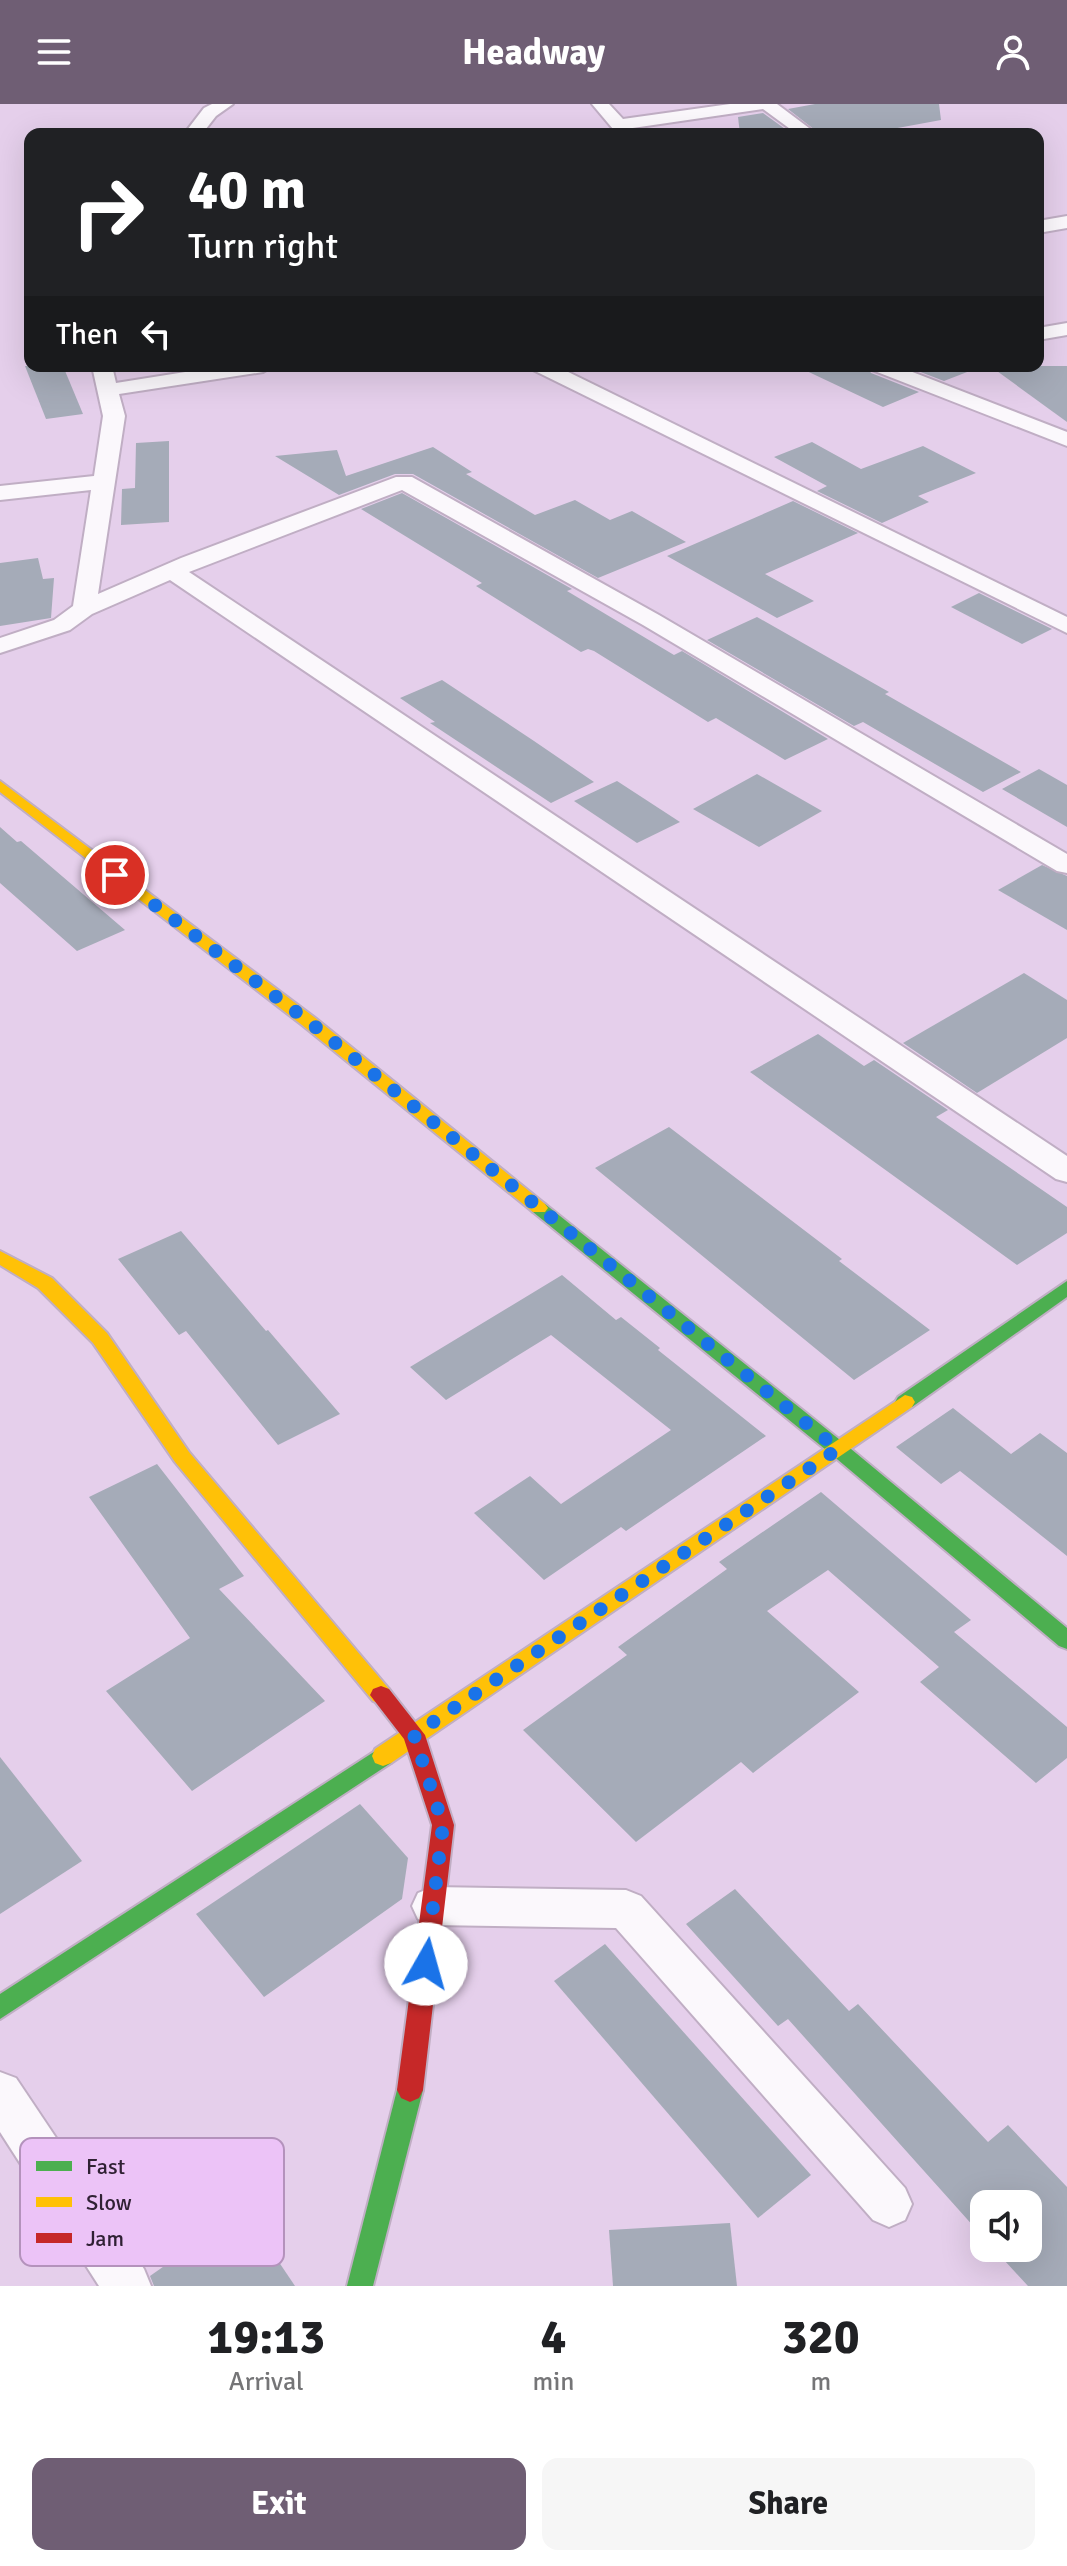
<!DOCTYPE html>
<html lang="en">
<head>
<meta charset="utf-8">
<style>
  body { margin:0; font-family:Signika,sans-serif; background:#f6f6f6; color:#202124; height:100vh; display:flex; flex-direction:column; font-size:30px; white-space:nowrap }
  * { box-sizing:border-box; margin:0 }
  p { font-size:26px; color:#757577 }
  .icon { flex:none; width:44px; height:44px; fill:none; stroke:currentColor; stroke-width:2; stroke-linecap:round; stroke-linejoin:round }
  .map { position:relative; height:2182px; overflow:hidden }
  .panel { display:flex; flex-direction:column; background:#fff; flex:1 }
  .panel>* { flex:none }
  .banner { position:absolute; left:24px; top:24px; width:1020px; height:244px; border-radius:16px; box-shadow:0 8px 32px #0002; background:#202124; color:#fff; overflow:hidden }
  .controls { position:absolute; left:970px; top:2086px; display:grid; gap:16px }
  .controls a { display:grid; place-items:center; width:72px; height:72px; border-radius:16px; background:#fff; box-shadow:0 8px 32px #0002; font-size:40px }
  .pin { position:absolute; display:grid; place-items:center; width:68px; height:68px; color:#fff; margin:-34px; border:4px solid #fff; border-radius:50%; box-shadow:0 2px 8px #0007 }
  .me { position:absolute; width:88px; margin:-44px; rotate:7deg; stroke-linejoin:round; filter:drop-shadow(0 0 6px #0008) }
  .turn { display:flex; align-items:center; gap:28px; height:168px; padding:0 32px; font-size:36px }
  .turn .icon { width:104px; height:104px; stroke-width:2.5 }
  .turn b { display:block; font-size:56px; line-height:68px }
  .then { display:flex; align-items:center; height:76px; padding:0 32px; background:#0003; gap:16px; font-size:30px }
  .eta { display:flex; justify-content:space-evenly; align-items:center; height:136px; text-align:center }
  .eta b { font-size:48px; font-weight:700; line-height:56px }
  .primary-button { display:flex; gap:16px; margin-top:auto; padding:16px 32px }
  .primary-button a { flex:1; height:92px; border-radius:16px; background:#6f5e74; color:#fff; font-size:32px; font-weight:700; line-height:92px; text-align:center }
  .primary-button a+a { background:#f6f6f6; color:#202124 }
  header { display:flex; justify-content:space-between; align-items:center; height:104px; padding:0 32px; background:#6f5e74; color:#fff; font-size:36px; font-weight:700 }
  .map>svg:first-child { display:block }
</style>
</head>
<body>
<header><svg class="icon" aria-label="menu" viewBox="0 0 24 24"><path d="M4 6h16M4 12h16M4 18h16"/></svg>Headway<svg class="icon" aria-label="person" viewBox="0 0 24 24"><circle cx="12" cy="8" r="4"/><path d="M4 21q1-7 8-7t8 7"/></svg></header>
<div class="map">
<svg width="1067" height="2182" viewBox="0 0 1067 2182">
  <rect width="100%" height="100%" fill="#e5cfeb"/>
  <g fill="#a5abb8">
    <path d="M815,0H939L941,16L865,30H820L788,5Z"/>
    <path d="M763,9L792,30H740L738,13Z"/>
    <path d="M25,262H63L83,310L46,315Z"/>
    <path d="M796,262H866L871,269L919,288L883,303Z"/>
    <path d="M905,262H980V263L944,277Z"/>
    <path d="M990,262H1067V318Z"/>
    <path d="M169,337V418L121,421L122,385L135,384L136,339Z"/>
    <path d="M812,338L861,365L923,342L976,369L918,392L929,398L882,419L817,387L827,382L774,353Z"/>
    <path d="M433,343L472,368L466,370L535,411L575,396L610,416L632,407L686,438L598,474L413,370H395L339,391L275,352L337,346L346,372Z"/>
    <path d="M402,389L572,485L567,487L674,551L682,547L828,635L785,656L716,614L708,618L594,547L588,545L581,548L476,482L482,479L361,405Z"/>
    <path d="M793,397L858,429L765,470L814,497L777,514L667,452Z"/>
    <path d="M38,454L43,475L54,474L51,514L0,522V459Z"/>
    <path d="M979,489L1052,525L1022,540L951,503Z"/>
    <path d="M757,513L889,588L885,590L1021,668L983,688L863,618L854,622L707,536Z"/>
    <path d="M442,576L534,637L594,678L551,699L430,619L435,618L400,594Z"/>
    <path d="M1039,665L1067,681V723L1002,685Z"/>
    <path d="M757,670L822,707L759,743L693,705Z"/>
    <path d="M617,677L680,718L637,739L574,697Z"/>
    <path d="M0,723L17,738L21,737L125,826L77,847L0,779Z"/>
    <path d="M1042,761L1067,772V826L998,786Z"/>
    <path d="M1024,869L1067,896V934L977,989L903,939Z"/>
    <path d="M818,930L864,962L874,956L948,1006L936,1013L1067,1103V1129L1017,1161L750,968Z"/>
    <path d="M669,1023L842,1155L839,1157L930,1226L854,1276L595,1064Z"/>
    <path d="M181,1127L266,1227L268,1226L340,1310L278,1341L186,1227L179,1231L118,1155Z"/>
    <path d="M562,1171L616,1216L621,1213L660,1244L658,1246L766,1332L626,1427L621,1423L544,1476L474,1409L530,1372L561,1400L671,1326L551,1231L446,1296L410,1263Z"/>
    <path d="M953,1304L1011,1350L1040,1329L1067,1349V1452L960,1367L941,1380L896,1343Z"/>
    <path d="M157,1360L244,1472L219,1485L325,1597L192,1687L106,1587L190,1534L89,1393Z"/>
    <path d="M821,1388L971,1516L954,1528L1067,1623V1654L1036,1679L920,1578L939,1563L828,1466L767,1507L859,1588L753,1669L741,1658L636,1738L523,1626L627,1551L618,1543L727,1465L719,1458Z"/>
    <path d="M0,1653L82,1757L0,1810Z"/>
    <path d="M360,1700L408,1754L402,1795L264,1893L196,1810Z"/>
    <path d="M735,1785L849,1907L858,1900L988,2038L1008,2021L1067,2083V2182H1028L993,2144H1028V2100H984V2134L788,1915L778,1922L686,1820Z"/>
    <path d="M605,1840L811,2071L758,2114L554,1877Z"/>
    <path d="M244,2106L295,2182H154L150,2172Z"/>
    <path d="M730,2119L737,2182H613L609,2126Z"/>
  </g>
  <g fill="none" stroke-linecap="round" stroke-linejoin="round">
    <defs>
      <g id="street">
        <path d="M212,0H233L216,12L202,30H184L204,4Z"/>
        <path d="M592,0H609L623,15L730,0H777L817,30H797L763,5L619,26L613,25Z"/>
        <path d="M1067,112V124L1038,129V117Z"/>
        <path d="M1067,219V231L1038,236V224Z"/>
        <path d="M92,262H112L116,279L223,262H273L263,268L119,290L125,312L98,490L181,454L396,373H412L659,511L1067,750V769L1057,767L643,521L402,386L189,468L1067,1052V1078L1056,1075L170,476L92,510L70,526L0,549V534L54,516L73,502L91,386L0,396V382L94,372L103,312Z"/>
        <path d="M530,262H556L1067,513V529L533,266Z"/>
        <path d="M869,262H897L1067,328V342L872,266Z"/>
        <path d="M433,1783L626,1786L641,1792L905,2084L912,2100L905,2116L889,2123L873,2116L616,1824L433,1821L418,1815L412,1802L418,1789Z"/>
        <path d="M0,1968L16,1974L144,2165L151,2182H99L0,2028Z"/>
      </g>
      <g id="fast">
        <path d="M539,1098L545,1100L845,1340L1067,1524V1545L1059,1542L831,1350L533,1108L530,1104L533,1100Z"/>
        <path d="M1067,1177V1193L912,1303H898L895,1298L898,1293Z"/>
        <path d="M383,1642L391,1645L394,1652L391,1659L0,1915V1890Z"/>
        <path d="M410,1974L419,1978L423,1986L373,2182H347L397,1986L401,1978Z"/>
      </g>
      <g id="slow">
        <path d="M0,677L314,913L545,1100L548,1104L545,1108H533L302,921L0,688Z"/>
        <path d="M0,1147L52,1174L107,1229L189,1348L389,1585L392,1591L389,1597L381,1600L373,1597L175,1358L93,1239L38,1184L0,1161Z"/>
        <path d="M905,1291L912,1293L915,1298L912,1303L391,1659L383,1662L375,1659L372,1652L375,1645Z"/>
      </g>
      <path id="jam" d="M381,1582L389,1585L425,1631L454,1721L423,1986L419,1994L410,1998L401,1994L397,1986L432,1721L404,1635L370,1591L373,1585Z"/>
    </defs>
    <use href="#street" stroke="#c0aec4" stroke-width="4"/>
    <use href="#fast" stroke="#c0aec4" stroke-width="4"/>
    <use href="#slow" stroke="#c0aec4" stroke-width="4"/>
    <use href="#jam" stroke="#c0aec4" stroke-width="4"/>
    <use href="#street" fill="#fbf8fc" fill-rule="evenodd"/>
    <use href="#fast" fill="#4caf50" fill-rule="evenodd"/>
    <use href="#slow" fill="#ffc107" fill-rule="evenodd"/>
    <use href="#jam" fill="#c62828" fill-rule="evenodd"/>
  </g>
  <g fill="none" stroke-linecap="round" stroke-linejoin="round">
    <path stroke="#1a73e8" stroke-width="14" stroke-dasharray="0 25.2" d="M115,771L308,917L838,1345L414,1631L443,1721L426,1860"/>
  </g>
  <rect x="20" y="2034" width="264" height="128" rx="12" fill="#ecc3f7" stroke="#b492bc" stroke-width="2"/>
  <rect x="36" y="2057" width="36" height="10" fill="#4caf50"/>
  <rect x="36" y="2093" width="36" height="10" fill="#ffc107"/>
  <rect x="36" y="2129" width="36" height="10" fill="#c62828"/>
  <g font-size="22" fill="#302134">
    <text x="86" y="2070">Fast</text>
    <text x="86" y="2106">Slow</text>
    <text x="86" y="2142">Jam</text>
  </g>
</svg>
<div class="controls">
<a><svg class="icon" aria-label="sound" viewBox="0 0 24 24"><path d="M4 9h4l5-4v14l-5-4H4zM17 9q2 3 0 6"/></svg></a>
</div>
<div class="pin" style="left:115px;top:771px;background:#d93025"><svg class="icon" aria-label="arrive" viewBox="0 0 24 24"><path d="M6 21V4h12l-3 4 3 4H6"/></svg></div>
<svg class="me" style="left:426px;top:1860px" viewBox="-20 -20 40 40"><circle r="19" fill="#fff"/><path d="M0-13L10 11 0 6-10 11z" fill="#1a73e8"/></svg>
<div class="banner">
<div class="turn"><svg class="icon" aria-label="right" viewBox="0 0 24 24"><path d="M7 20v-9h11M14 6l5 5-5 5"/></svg><div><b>40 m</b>Turn right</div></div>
<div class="then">Then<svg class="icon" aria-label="left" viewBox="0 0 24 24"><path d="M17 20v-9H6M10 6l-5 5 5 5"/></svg></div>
</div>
</div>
<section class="panel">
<div class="eta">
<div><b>19:13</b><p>Arrival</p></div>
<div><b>4</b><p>min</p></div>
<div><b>320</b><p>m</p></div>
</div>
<div class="primary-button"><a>Exit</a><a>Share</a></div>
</section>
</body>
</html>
